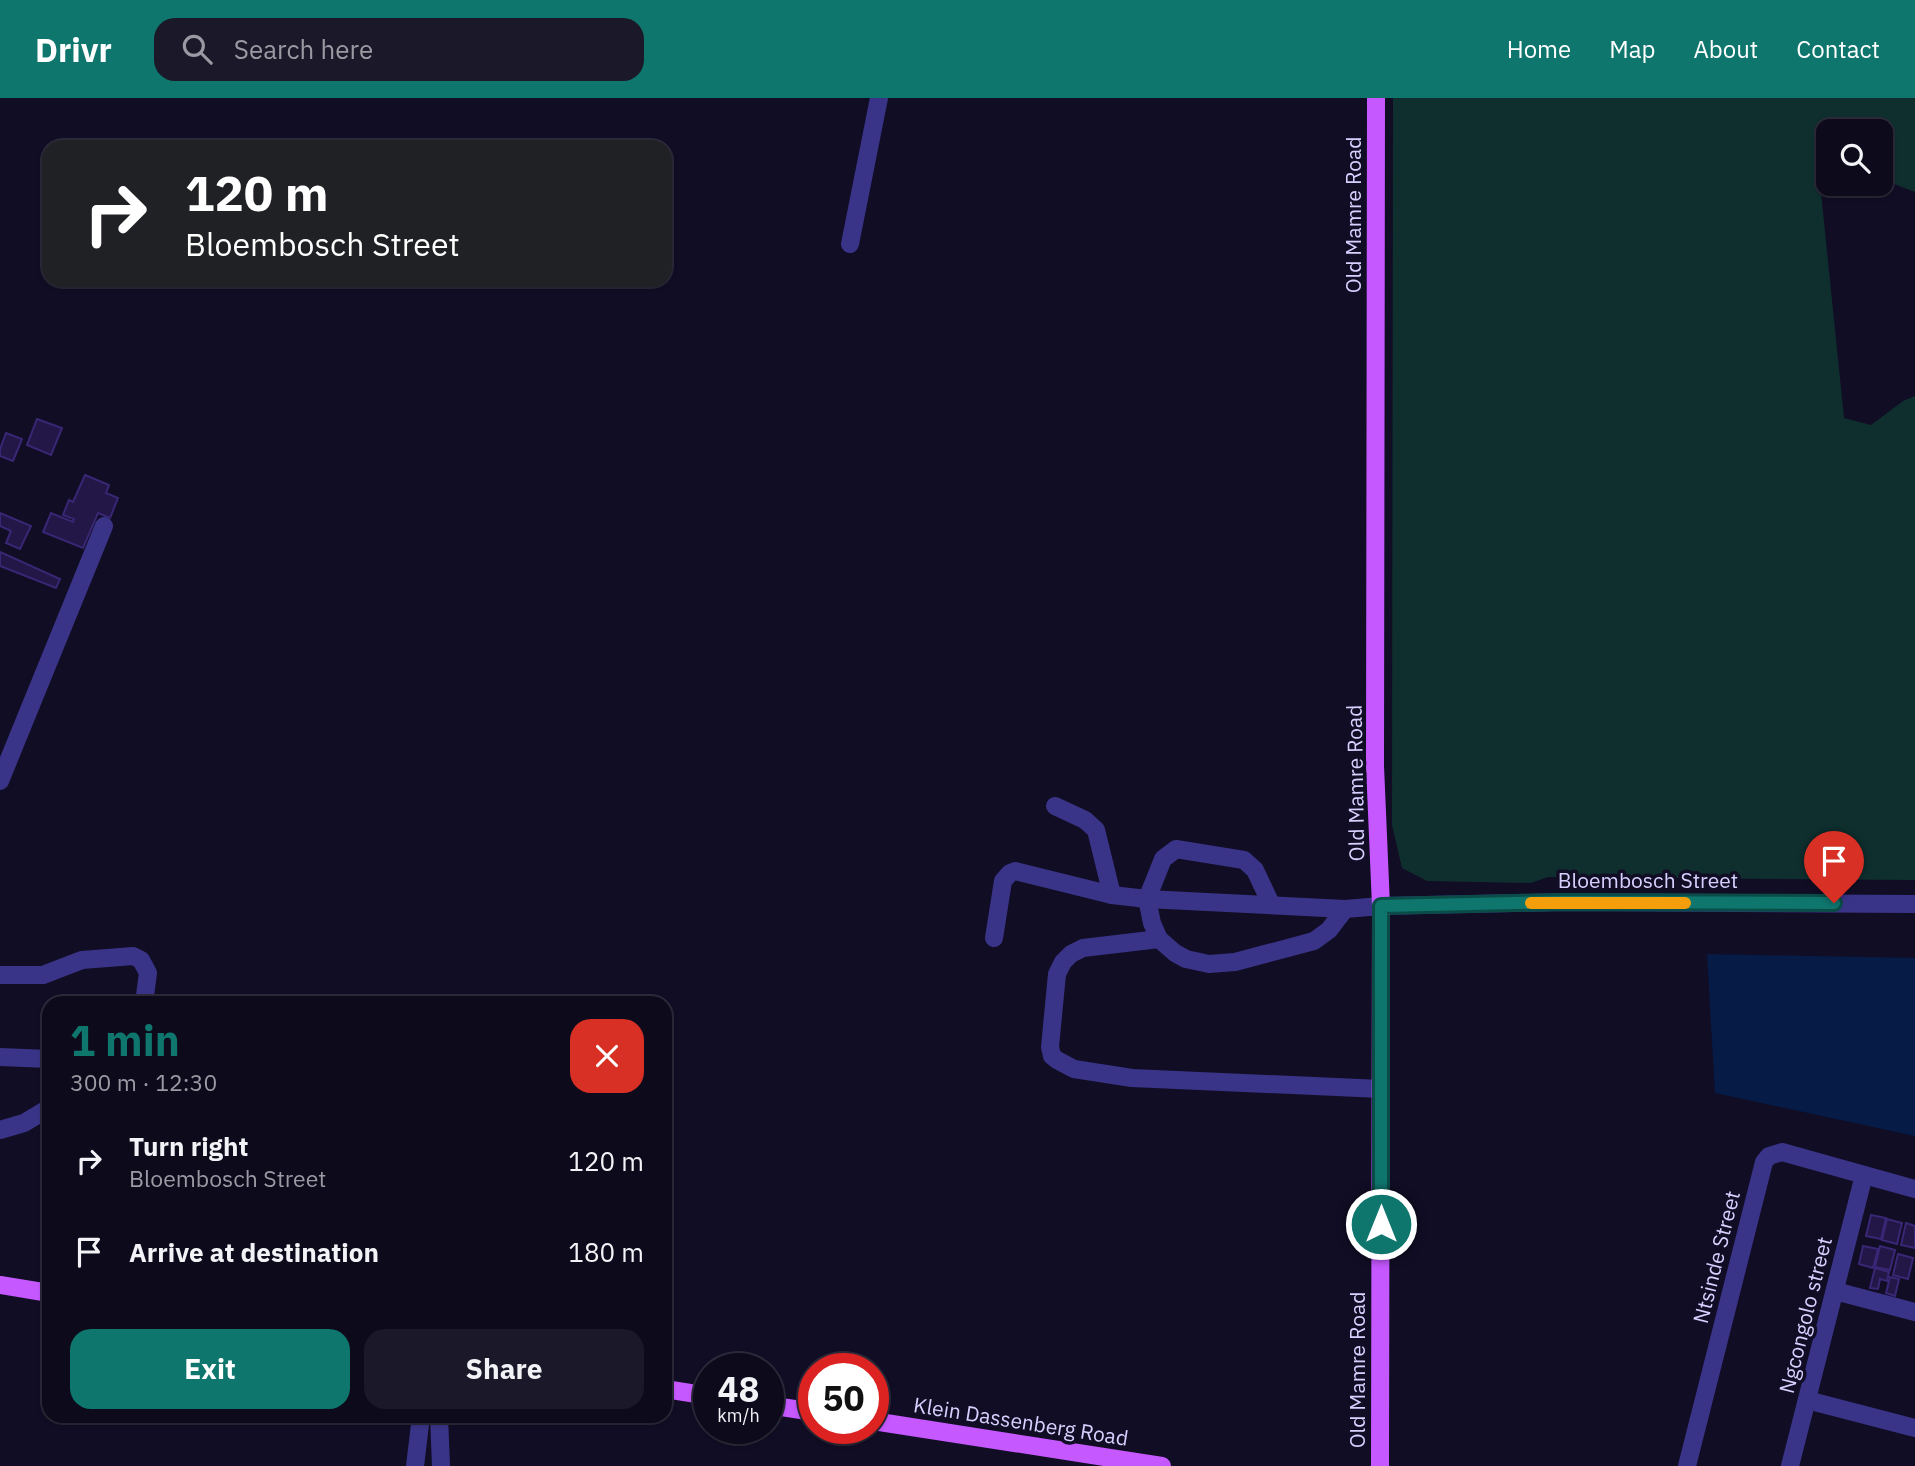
<!DOCTYPE html>
<html lang="en">
<head>
<meta charset="utf-8">
<style>
  body { margin:0; font-family:"IBM Plex Sans",sans-serif; background:#1b1829; color:#f1f3f6; height:100vh; display:flex; flex-direction:column; font-size:26px; white-space:nowrap }
  * { box-sizing:border-box; margin:0 }
  p { font-size:23px; color:#9a9aa3 }
  .icon { flex:none; width:38px; height:38px; fill:none; stroke:currentColor; stroke-width:2; stroke-linecap:round; stroke-linejoin:round }
  .map { position:relative; flex:1; overflow:hidden }
  .details { position:absolute; left:42px; top:898px; width:630px; height:427px; display:flex; flex-direction:column; background:#0d0a1c; border-radius:21px; box-shadow:0 2px 5px #0004,0 0 0 2px #2d2b3b }
  .details>* { flex:none }
  .guide { position:absolute; left:42px; top:42px; width:630px; height:147px; border-radius:21px; box-shadow:0 2px 5px #0004,0 0 0 2px #2d2b3b; background:#202124; color:#fff; overflow:hidden }
  .buttons { position:absolute; left:1816px; top:21px; display:grid; gap:14px }
  .buttons a { display:grid; place-items:center; width:77px; height:77px; border-radius:14px; background:#0d0a1c; box-shadow:0 2px 5px #0004,0 0 0 2px #2d2b3b; font-size:35px }
  .speed { position:absolute; left:693px; top:1255px; display:flex; gap:14px; font-size:35px; font-weight:700; text-align:center }
  .speed>* { display:grid; place-content:center; width:91px; height:91px; border-radius:50%; background:#0d0a1c; box-shadow:0 2px 5px #0004,0 0 0 2px #2d2b3b; line-height:1 }
  .speed small { font-size:18px; font-weight:400 }
  .speed .limit { border:10px solid #d22; background:#fff; color:#111 }
  .pin { position:absolute; display:grid; place-items:center; width:60px; height:60px; color:#fff; margin:-72px -30px; border-radius:50% 50% 50% 0; rotate:-45deg; box-shadow:0 0 7px #0007 }
  .pin .icon { rotate:45deg }
  .me { position:absolute; width:77px; margin:-38px; rotate:0deg; stroke-linejoin:round; filter:drop-shadow(0 0 5px #0008) }
  .turn { display:flex; align-items:center; gap:24px; height:147px; padding:0 28px; font-size:32px }
  .turn .icon { width:91px; height:91px; stroke-width:2.5 }
  .turn b { display:block; font-size:49px; line-height:60px }
  .round { display:grid; place-items:center; flex:none; width:74px; height:74px; border-radius:21px; background:#1b1829 }
  .headline { display:flex; align-items:center; justify-content:space-between; height:119px; padding:0 28px }
  h1 { font-size:42px; font-weight:700; line-height:52px; color:#0f766e }
  .cta { display:flex; gap:14px; margin-top:auto; padding:14px 28px }
  .cta a { flex:1; height:80px; border-radius:21px; background:#0f766e; color:#fff; font-size:28px; font-weight:700; line-height:80px; text-align:center }
  .cta a+a { background:#1b1829; color:#f1f3f6 }
  ul { padding:0; list-style:none }
  li { display:flex; align-items:center; gap:21px; height:91px; padding:0 28px }
  li div { flex:1 }
  li b { display:block; font-size:26px }
  li em { font-style:normal }
  header { display:flex; align-items:center; gap:42px; box-sizing:border-box; height:98px; padding:0 35px; background:#0f766e; color:#fff }
  header strong { font-size:33px }
  nav { display:flex; gap:38px; margin-inline-start:auto; font-size:24px }
  .search { width:490px; height:63px; background:#1b1829; display:flex; align-items:center; gap:18px; box-sizing:border-box; padding:0 24px; border-radius:21px; color:#9a9aa3; font-size:26px }
  .map>svg:first-child { display:block }
</style>
</head>
<body>
<header>
<strong>Drivr</strong>
<div class="search"><svg class="icon" aria-label="search" viewBox="0 0 24 24"><circle cx="10" cy="10" r="6"/><path d="M15 15l6 6"/></svg>Search here</div>
<nav><a>Home</a><a>Map</a><a>About</a><a>Contact</a></nav>
</header>
<div class="map">
<svg width="1915" height="1368" viewBox="0 0 1915 1368">
  <rect width="100%" height="100%" fill="#110d25"/>
  <path fill="#0f2f2f" d="M1393,0H1915V94L1881,81V33H1829V64L1818,65L1844,320L1871,327L1903,303L1915,298V782L1548,779L1531,785L1427,783L1402,770L1392,727Z"/>
  <path fill="#061b45" d="M1707,856L1915,860V1038L1715,995Z"/>
  <g fill="#221747" stroke="#392775" stroke-width="2">
    <path d="M37,321L62,330L51,357L27,347Z"/>
    <path d="M6,335L22,341L13,363L0,358V351Z"/>
    <path d="M85,377L109,387L106,395L118,400L110,420L98,415L83,450L43,434L51,415L73,424L74,421L63,417L69,402L73,404Z"/>
    <path d="M0,415L31,428L20,451L6,445L11,433L0,428Z"/>
    <path d="M0,454L60,481L56,490L0,468Z"/>
    <path d="M1871,1117L1886,1120L1881,1141L1866,1138Z"/>
    <path d="M1887,1121L1902,1125L1897,1146L1882,1142Z"/>
    <path d="M1906,1125L1915,1128V1150L1901,1147Z"/>
    <path d="M1863,1148L1878,1151L1873,1170L1859,1166Z"/>
    <path d="M1880,1148L1895,1152L1890,1172L1875,1169Z"/>
    <path d="M1898,1156L1913,1160L1908,1181L1893,1177Z"/>
    <path d="M1875,1170L1889,1174L1887,1183L1880,1181L1878,1191L1870,1190Z"/>
    <path d="M1890,1179L1899,1181L1895,1198L1886,1195Z"/>
  </g>
  <g fill="none" stroke-linecap="round" stroke-linejoin="round">
    <g stroke="#3a3488" stroke-width="18">
      <path d="M850,146L879,0"/>
      <path d="M0,683L104,428"/>
      <path d="M1055,708L1085,722L1096,732L1112,797"/>
      <path d="M1271,806L1255,772L1244,762L1176,751L1163,761L1147,801L1152,825L1159,841L1175,855L1186,861L1209,866L1235,864L1314,843L1329,832L1345,811"/>
      <path d="M994,840L1003,783L1010,775L1015,773L1112,797L1147,801L1345,811L1381,808L1565,804L1915,806"/>
      <path d="M1159,841L1083,850L1071,856L1063,864L1057,876L1050,949L1052,958L1057,962L1074,971L1132,980L1381,991"/>
      <path d="M0,877H43L82,862L133,858L141,862L148,875L144,905"/>
      <path d="M0,959L49,961"/>
      <path d="M0,1032L24,1025L49,1010"/>
      <path d="M1835,1193L1915,1214"/>
      <path d="M1807,1302L1915,1330"/>
      <path d="M439,1318L441,1368"/>
      <path d="M415,1368L421,1318"/>
      <path d="M1687,1368L1764,1064L1769,1058L1782,1054L1915,1091"/>
      <path d="M1790,1368L1864,1077"/>
    </g>
    <g stroke="#c558ff" stroke-width="18">
      <path d="M1376,0L1375,668L1381,808L1380,1368"/>
      <path d="M0,1187L49,1195"/>
      <path d="M665,1291L709,1298"/>
      <path d="M768,1307L814,1314"/>
      <path d="M873,1323L1162,1368"/>
    </g>
  </g>
  <g fill="none" stroke-linecap="round" stroke-linejoin="round">
    <defs>
      <path id="route" d="M1381,1126V808L1564,804L1834,805"/>
    </defs>
    <use href="#route" stroke="#0a4d48" stroke-width="18"/>
    <use href="#route" stroke="#0f766e" stroke-width="12"/>
    <path stroke="#f59e0b" stroke-width="12" d="M1531,805H1685"/>
  </g>
  <g text-anchor="middle" dominant-baseline="central" stroke-width="7" stroke-linejoin="round" paint-order="stroke">
    <g font-size="21" fill="#d7d1ff" stroke="#110d25">
      <text transform="translate(1353 117) rotate(-90)">Old Mamre Road</text>
      <text transform="translate(1355 685) rotate(-91)">Old Mamre Road</text>
      <text x="1648" y="782">Bloembosch Street</text>
      <text transform="translate(1716 1159) rotate(-76)">Ntsinde Street</text>
      <text transform="translate(1805 1217) rotate(-76)">Ngcongolo street</text>
      <text transform="translate(1357 1272) rotate(-90)">Old Mamre Road</text>
      <text transform="translate(1021 1323) rotate(9)">Klein Dassenberg Road</text>
    </g>
  </g>
</svg>
<div class="buttons">
<a><svg class="icon" aria-label="search" viewBox="0 0 24 24"><circle cx="10" cy="10" r="6"/><path d="M15 15l6 6"/></svg></a>
</div>
<div class="speed"><div>48<small>km/h</small></div><div class="limit">50</div></div>
<div class="pin" style="left:1834px;top:805px;background:#d93025"><svg class="icon" aria-label="arrive" viewBox="0 0 24 24"><path d="M6 21V4h12l-3 4 3 4H6"/></svg></div>
<svg class="me" style="left:1381px;top:1126px" viewBox="-20 -20 40 40"><circle r="17" fill="#0f766e" stroke="#fff" stroke-width="3"/><path d="M0-11L8 9 0 5-8 9z" fill="#fff"/></svg>
<div class="guide">
<div class="turn"><svg class="icon" aria-label="right" viewBox="0 0 24 24"><path d="M7 20v-9h11M14 6l5 5-5 5"/></svg><div><b>120 m</b>Bloembosch Street</div></div>
</div>
<section class="details">
<div class="headline"><div><h1>1 min</h1><p>300 m · 12:30</p></div><a class="round" style="background:#d93025;color:#fff"><svg class="icon" aria-label="close" viewBox="0 0 24 24"><path d="M6 6l12 12M18 6L6 18"/></svg></a></div>
<ul>
<li><svg class="icon" aria-label="right" viewBox="0 0 24 24"><path d="M7 20v-9h11M14 6l5 5-5 5"/></svg><div><b>Turn right</b><p>Bloembosch Street</p></div><em>120 m</em></li>
<li><svg class="icon" aria-label="arrive" viewBox="0 0 24 24"><path d="M6 21V4h12l-3 4 3 4H6"/></svg><div><b>Arrive at destination</b></div><em>180 m</em></li>
</ul>
<div class="cta"><a>Exit</a><a>Share</a></div>
</section>
</div>
</body>
</html>
